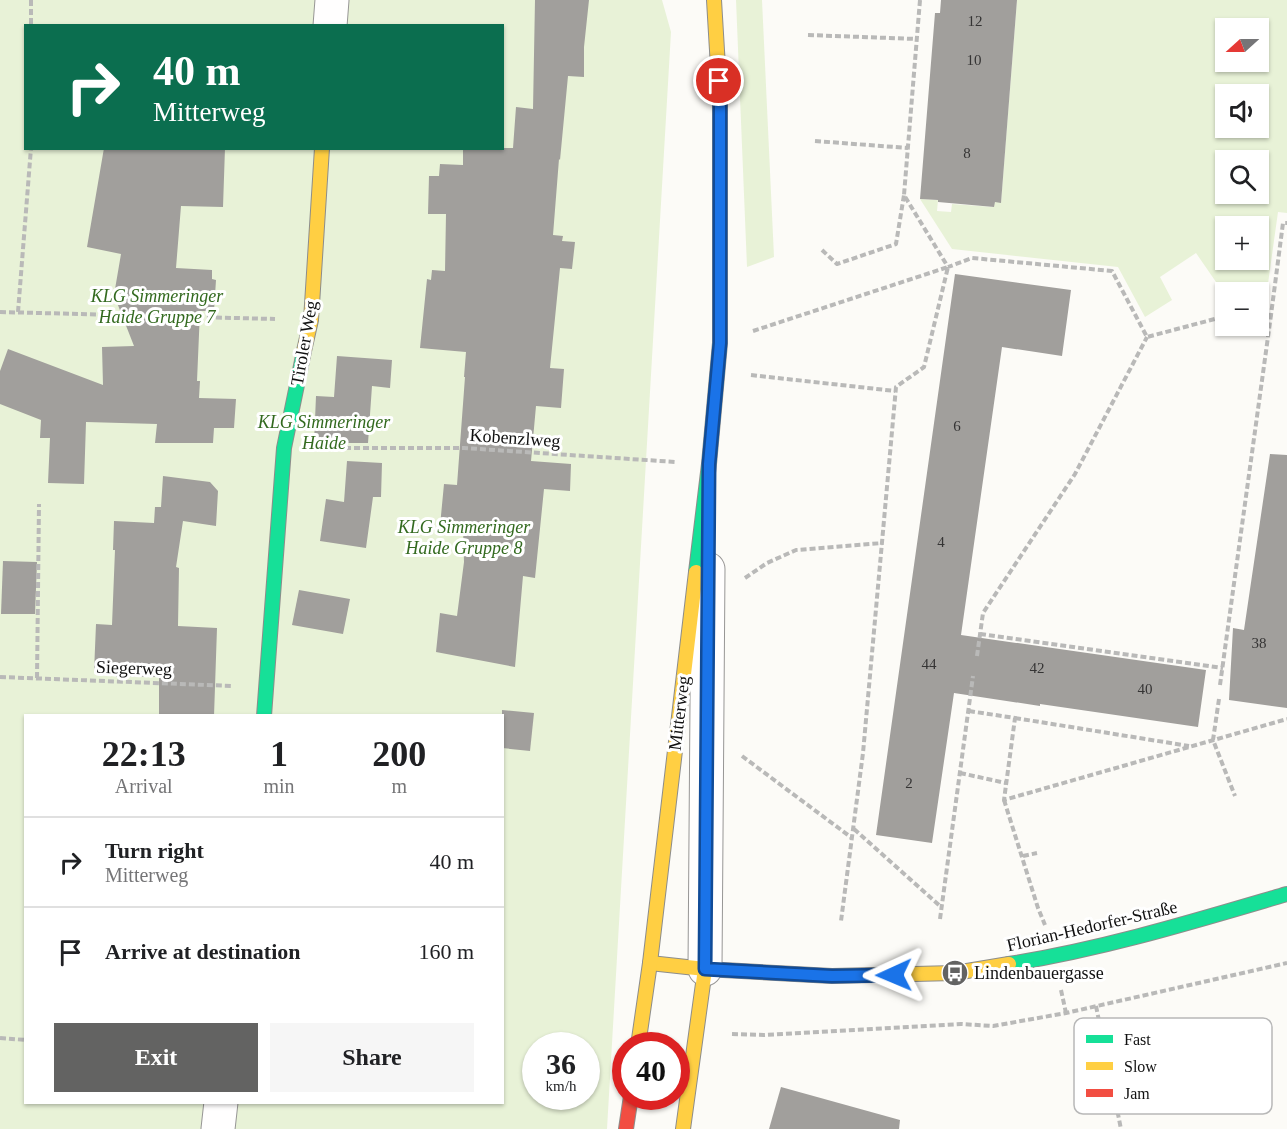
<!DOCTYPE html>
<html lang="en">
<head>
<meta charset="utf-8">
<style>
  body { margin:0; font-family:"Times New Roman",serif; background:#f6f6f6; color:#202124; height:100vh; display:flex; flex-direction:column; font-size:22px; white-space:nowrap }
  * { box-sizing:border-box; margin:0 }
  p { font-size:20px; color:#757577 }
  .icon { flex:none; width:33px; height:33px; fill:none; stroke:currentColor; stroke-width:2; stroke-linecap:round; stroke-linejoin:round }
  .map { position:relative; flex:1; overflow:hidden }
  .details { position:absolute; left:24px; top:714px; width:480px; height:390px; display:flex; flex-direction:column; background:#fff; border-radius:0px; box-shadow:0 2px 4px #0004 }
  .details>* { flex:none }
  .banner { position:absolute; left:24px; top:24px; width:480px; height:126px; border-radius:0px; box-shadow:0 2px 4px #0004; background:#0b6e4f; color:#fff; overflow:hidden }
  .needle { width:39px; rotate:249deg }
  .tools { position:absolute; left:1215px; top:18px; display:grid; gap:12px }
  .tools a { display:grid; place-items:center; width:54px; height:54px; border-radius:0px; background:#fff; box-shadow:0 2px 4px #0004; font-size:30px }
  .speed { position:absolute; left:522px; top:1032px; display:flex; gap:12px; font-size:30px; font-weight:700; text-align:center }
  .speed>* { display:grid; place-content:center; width:78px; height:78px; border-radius:50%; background:#fff; box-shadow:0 2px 4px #0004; line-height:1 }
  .speed small { font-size:15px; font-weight:400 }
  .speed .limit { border:9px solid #d22; background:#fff; color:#111 }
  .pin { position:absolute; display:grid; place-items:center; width:51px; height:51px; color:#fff; margin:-26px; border:3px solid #fff; border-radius:50%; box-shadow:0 2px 6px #0007 }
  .me { position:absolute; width:66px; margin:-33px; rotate:269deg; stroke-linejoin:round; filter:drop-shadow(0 0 4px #0008) }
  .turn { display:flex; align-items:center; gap:21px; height:126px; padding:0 30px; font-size:27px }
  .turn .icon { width:78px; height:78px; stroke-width:2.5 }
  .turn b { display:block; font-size:42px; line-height:51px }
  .eta { display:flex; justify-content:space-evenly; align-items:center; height:102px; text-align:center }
  .eta b { font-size:36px; font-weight:700; line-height:42px }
  .button { display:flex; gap:12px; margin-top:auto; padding:12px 30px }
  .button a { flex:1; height:69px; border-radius:0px; background:#636362; color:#fff; font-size:24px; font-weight:700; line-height:69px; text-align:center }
  .button a+a { background:#f6f6f6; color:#202124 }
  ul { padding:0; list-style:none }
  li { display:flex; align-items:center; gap:18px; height:90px; padding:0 30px; border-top:2px solid #e0e0e0 }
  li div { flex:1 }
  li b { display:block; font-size:22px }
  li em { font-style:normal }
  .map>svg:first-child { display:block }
</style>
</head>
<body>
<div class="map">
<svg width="1287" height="1129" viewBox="0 0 1287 1129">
  <rect width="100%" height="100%" fill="#fcfbf7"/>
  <g fill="#e8f2d7" fill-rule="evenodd">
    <path d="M0,0H662L671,32L607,1129H0ZM26,26H502V148H26ZM26,716H502V1102H26ZM536,1046H586V1096H536Z"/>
    <path d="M736,0H762L774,257L747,267Z"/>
    <path d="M1017,0H1287V213L1278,212L1265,305H1259L1258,292H1226L1225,295L1196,253L1160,277L1172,300L1145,317L1118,267L952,249L920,199L938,200L937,211L951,212L952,204L993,207L995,202H1001ZM1226,28H1258V62H1226ZM1226,94H1258V128H1226ZM1226,160H1258V194H1226ZM1226,226H1258V260H1226Z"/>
  </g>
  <g fill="#a19f9c">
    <path d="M535,0H589L584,47V77L568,76L560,160L559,159L553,235L563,236L562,241L575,242L572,269L560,268L550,368L564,369L561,408L536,406L531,461L571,464L570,491L544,489L535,578L523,576L515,667L436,652L440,613L457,616L464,562L463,527L440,526L444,484L457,485L465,377H464L466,352L420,348L427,279L431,280L432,270L445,271L446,214H428L429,176H439L440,164L463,165V148H513L516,107L533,109Z"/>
    <path d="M941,0H1017L1001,203L995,202L994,207L938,202V200L920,199L935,13H940Z"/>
    <path d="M104,148H225L223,207L181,206L176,268L212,270V279L216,280L214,311H200L197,381H200L199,398L236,399L234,428H214L213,443H155L157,424L86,422L84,484L48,483L50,438H40L41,420L0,404V371L8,349L103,385L102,347L134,346L114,295L121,254L87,247Z"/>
    <path d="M955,274L1071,290L1062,356L1002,347L961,635L1206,670L1198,727L1040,704V706L954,693L932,843L876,835Z"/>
    <path d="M337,356L392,360L390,388L372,386L368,443H314L316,396L334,397Z"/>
    <path d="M1270,454L1287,455V708L1229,700L1233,628L1244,630Z"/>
    <path d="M347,461L382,463L381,497H373L366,548L320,541L326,499L344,502Z"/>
    <path d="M163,476L210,482L218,491L216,526L183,521L176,567L179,568L178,626L217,628L214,716H159V677H116V673L94,672L96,624L112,625L115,550H113L114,521L154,523L155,507H161Z"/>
    <path d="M3,561L37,562L35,614H1Z"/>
    <path d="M299,590L350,599L343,634L292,625Z"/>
    <path d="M502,710L534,713L530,751L502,748Z"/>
    <path d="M781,1087L900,1120L899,1129H769Z"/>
  </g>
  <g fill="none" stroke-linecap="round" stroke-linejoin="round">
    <defs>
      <g id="street">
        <path d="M330,26L332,0"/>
        <path d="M705,969L708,569"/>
        <path d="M218,1129L221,1102"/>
      </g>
      <g id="fast">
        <path d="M696,572L709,464L720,343V195"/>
        <path d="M264,716L284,448L304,351"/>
        <path d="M1009,964C1104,949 1195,921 1287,894"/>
      </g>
      <g id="slow">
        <path d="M714,0L720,101V195"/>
        <path d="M304,351L311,320L322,148"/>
        <path d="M650,963L705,969L832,976L955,973L1009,964"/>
        <path d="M638,1046L650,963L696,572"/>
        <path d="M683,1129L705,969"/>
      </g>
      <path id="jam" d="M626,1129L631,1096"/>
    </defs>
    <use href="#street" stroke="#979695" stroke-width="35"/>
    <use href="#fast" stroke="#8d8d8b" stroke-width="16"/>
    <use href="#slow" stroke="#8d8d8b" stroke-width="16"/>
    <use href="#jam" stroke="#8d8d8b" stroke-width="16"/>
    <g stroke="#b9b9b8" stroke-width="4" stroke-dasharray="6 3" stroke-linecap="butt">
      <path d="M31,0V26"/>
      <path d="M920,0L904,195L948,267L972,258L1112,271L1147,337L1226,316"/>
      <path d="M808,35L917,39"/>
      <path d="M815,141L908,148"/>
      <path d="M822,250L837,264L896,244L904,195"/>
      <path d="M0,312L275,319"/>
      <path d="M18,312L31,148"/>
      <path d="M1258,315H1271L1283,223H1287"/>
      <path d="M753,331L948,267L924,367L896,387L863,753L841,921"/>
      <path d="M751,375L895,391"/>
      <path d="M318,448H464L676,462"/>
      <path d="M745,578L767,563L796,550L883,543"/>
      <path d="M980,634L1223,668"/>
      <path d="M977,656L983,613L1075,474L1147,337"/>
      <path d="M0,677L233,686"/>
      <path d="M37,678L39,504"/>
      <path d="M1220,685L1271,315"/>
      <path d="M1219,699L1213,740L1235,796"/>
      <path d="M969,711L1015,718L1004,800L1287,719"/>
      <path d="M1015,718L1189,746"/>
      <path d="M742,756L852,838"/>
      <path d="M960,773L1006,783"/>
      <path d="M1004,800L1038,908L1045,925"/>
      <path d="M854,829L941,907"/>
      <path d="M1023,856L1037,853"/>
      <path d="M940,919L973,676"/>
      <path d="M1061,990L1066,1013"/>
      <path d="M1096,1006L1121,1129"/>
      <path d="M732,1034L764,1035L961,1024L993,1026L1066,1013L1287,963"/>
      <path d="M0,1038L26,1040"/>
    </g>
    <use href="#street" stroke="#fffefe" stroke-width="33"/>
    <use href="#fast" stroke="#16e098" stroke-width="14"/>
    <use href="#slow" stroke="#ffcf43" stroke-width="14"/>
    <use href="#jam" stroke="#f24e42" stroke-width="14"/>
  </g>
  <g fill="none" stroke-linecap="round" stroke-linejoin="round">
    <defs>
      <path id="route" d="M719,81L720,101V343L709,464L705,969L832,976L894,975"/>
    </defs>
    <use href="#route" stroke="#114b97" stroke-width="15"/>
    <use href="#route" stroke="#1a73e8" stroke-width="10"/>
  </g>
  <defs>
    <symbol id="bus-disc" viewBox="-11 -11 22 22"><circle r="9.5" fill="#636362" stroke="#fff"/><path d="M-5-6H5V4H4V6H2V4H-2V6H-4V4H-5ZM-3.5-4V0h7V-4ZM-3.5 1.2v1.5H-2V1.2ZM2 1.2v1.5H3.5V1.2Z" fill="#fff"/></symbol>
  </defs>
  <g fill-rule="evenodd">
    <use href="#bus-disc" x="940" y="958" width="30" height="30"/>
  </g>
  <g text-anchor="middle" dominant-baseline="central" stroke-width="6" stroke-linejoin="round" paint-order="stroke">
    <g font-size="15" fill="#353434">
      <text x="975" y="21">12</text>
      <text x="974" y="60">10</text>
      <text x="967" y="153">8</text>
      <text x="957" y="426">6</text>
      <text x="941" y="542">4</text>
      <text x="1259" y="643">38</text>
      <text x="929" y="664">44</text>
      <text x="1037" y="668">42</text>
      <text x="1145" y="689">40</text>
      <text x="909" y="783">2</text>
    </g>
    <g font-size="18" font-style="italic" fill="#336a1f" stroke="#fff">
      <text x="157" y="296">KLG Simmeringer<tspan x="157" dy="21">Haide Gruppe 7</tspan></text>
      <text x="324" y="422">KLG Simmeringer<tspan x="324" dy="21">Haide</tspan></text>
      <text x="464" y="527">KLG Simmeringer<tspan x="464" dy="21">Haide Gruppe 8</tspan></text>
    </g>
    <g font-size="18" fill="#111" stroke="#fff">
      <text transform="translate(304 343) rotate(-80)">Tiroler Weg</text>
      <text transform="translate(515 438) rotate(4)">Kobenzlweg</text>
      <text transform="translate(134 668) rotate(2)">Siegerweg</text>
      <text transform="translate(679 713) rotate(-83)">Mitterweg</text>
      <text transform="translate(1092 926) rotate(-13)">Florian-Hedorfer-Straße</text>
    </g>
    <g font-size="18" fill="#111" stroke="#fff" text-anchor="start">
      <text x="974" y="973">Lindenbauergasse</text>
    </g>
  </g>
  <rect x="1074" y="1018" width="198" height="96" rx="9" fill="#fff" stroke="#b8b8b8" stroke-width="1.5"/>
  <rect x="1086" y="1035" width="27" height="8" fill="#16e098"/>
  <rect x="1086" y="1062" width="27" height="8" fill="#ffcf43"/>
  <rect x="1086" y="1089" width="27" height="8" fill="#f24e42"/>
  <g font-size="16" fill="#111">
    <text x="1124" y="1045">Fast</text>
    <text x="1124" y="1072">Slow</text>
    <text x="1124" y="1099">Jam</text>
  </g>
</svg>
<div class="tools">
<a><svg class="needle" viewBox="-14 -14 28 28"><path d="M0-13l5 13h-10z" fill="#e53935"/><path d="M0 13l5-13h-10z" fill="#757577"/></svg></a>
<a><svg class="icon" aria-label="sound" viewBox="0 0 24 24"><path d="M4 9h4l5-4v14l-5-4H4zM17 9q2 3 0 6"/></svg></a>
<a><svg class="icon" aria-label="search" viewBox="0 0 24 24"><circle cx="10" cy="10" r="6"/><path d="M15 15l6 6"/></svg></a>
<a>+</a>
<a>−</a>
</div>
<div class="speed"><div>36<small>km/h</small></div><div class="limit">40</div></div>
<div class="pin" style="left:719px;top:81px;background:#d93025"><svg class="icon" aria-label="arrive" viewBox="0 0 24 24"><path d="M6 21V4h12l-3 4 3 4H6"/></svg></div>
<svg class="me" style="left:894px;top:975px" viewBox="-20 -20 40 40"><path d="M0-17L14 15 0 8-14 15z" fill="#1a73e8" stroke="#fff" stroke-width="4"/></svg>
<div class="banner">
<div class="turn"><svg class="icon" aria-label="right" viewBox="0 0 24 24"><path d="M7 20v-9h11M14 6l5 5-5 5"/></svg><div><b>40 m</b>Mitterweg</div></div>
</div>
<section class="details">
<div class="eta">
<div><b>22:13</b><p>Arrival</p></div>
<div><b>1</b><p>min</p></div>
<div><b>200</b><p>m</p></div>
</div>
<ul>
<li><svg class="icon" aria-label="right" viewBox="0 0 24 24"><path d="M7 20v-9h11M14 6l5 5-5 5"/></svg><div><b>Turn right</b><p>Mitterweg</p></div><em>40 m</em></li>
<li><svg class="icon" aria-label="arrive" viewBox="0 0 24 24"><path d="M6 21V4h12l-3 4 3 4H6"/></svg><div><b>Arrive at destination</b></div><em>160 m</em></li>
</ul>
<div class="button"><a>Exit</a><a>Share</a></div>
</section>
</div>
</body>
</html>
